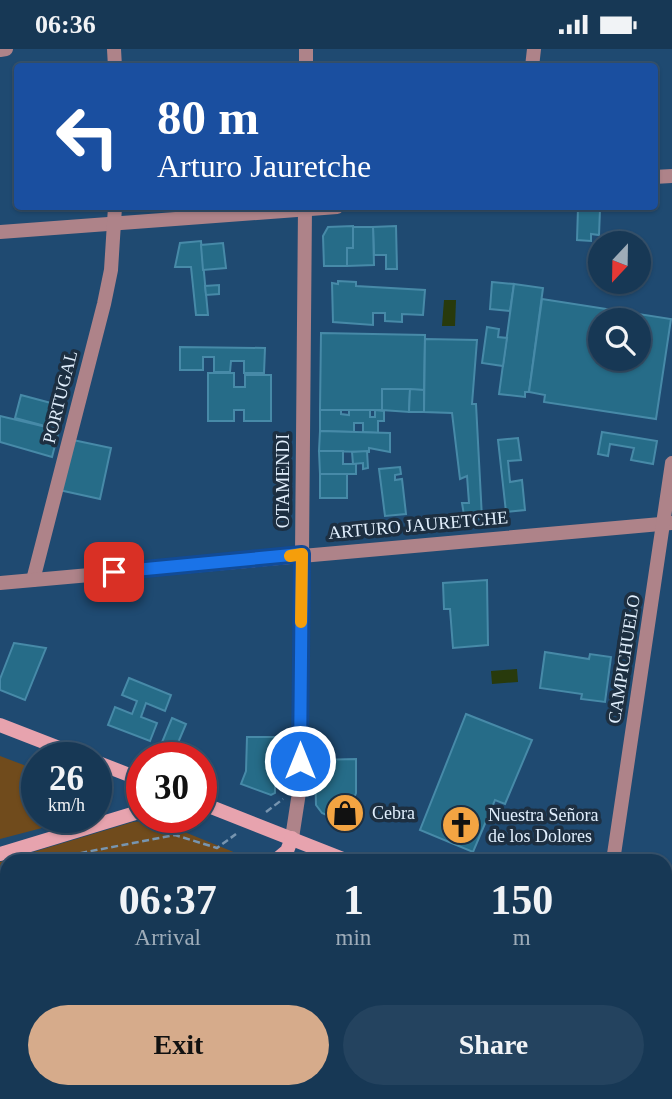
<!DOCTYPE html>
<html lang="en">
<head>
<meta charset="utf-8">
<style>
  body { margin:0; font-family:"Times New Roman",serif; background:#24435f; color:#f1f3f6; height:100vh; display:flex; flex-direction:column; font-size:26px; white-space:nowrap }
  * { box-sizing:border-box; margin:0 }
  p { font-size:23px; color:#9eacb9 }
  .icon { flex:none; width:38px; height:38px; fill:none; stroke:currentColor; stroke-width:2; stroke-linecap:round; stroke-linejoin:round }
  .map { position:relative; flex:1; overflow:hidden }
  .side { position:absolute; left:0px; top:805px; width:672px; height:245px; display:flex; flex-direction:column; background:#173855; border-radius:21px 21px 0 0; box-shadow:0 2px 5px #0004,0 0 0 2px #36526c }
  .side>* { flex:none }
  .top-card { position:absolute; left:14px; top:14px; width:644px; height:147px; border-radius:7px; box-shadow:0 2px 5px #0004,0 0 0 2px #36526c; background:#1a4fa0; color:#fff; overflow:hidden }
  .needle { width:46px; rotate:202deg }
  .controls { position:absolute; left:588px; top:182px; display:grid; gap:14px }
  .controls a { display:grid; place-items:center; width:63px; height:63px; border-radius:50%; background:#173855; box-shadow:0 2px 5px #0004,0 0 0 2px #36526c; font-size:35px }
  .speed { position:absolute; left:21px; top:693px; display:flex; gap:14px; font-size:35px; font-weight:700; text-align:center }
  .speed>* { display:grid; place-content:center; width:91px; height:91px; border-radius:50%; background:#173855; box-shadow:0 2px 5px #0004,0 0 0 2px #36526c; line-height:1 }
  .speed small { font-size:18px; font-weight:400 }
  .speed .limit { border:10px solid #d22; background:#fff; color:#111 }
  .pin { position:absolute; display:grid; place-items:center; width:60px; height:60px; color:#fff; margin:-30px; border-radius:14px; box-shadow:0 4px 10px #0006 }
  .me { position:absolute; width:77px; margin:-38px; rotate:0deg; stroke-linejoin:round; filter:drop-shadow(0 0 5px #0008) }
  .turn { display:flex; align-items:center; gap:24px; height:147px; padding:0 28px; font-size:32px }
  .turn .icon { width:91px; height:91px; stroke-width:2.5 }
  .turn b { display:block; font-size:49px; line-height:60px }
  .eta { display:flex; justify-content:space-evenly; align-items:center; height:119px; text-align:center }
  .eta b { font-size:42px; font-weight:800; line-height:49px }
  .button { display:flex; gap:14px; margin-top:auto; padding:14px 28px }
  .button a { flex:1; height:80px; border-radius:42px; background:#d6ab8b; color:#111; font-size:28px; font-weight:800; line-height:80px; text-align:center }
  .button a+a { background:#24435f; color:#f1f3f6 }
  .status { display:flex; justify-content:space-between; align-items:center; height:49px; padding:0 35px; background:#173855; direction:ltr }
  .status svg { height:19px; fill:currentColor }
  .map>svg:first-child { display:block }
</style>
</head>
<body>
<div class="status"><b>06:36</b><svg viewBox="0 0 49 12"><path d="M0 12V9h3v3zM5 12V6h3v6zM10 12V3h3v9zM15 12V0h3v12zM26 1h20v11H26zM47 4h2v5h-2z"/></svg></div>
<div class="map">
<svg width="672" height="1050" viewBox="0 0 672 1050">
  <rect width="100%" height="100%" fill="#1f4a71"/>
  <g fill="#704b1c">
    <path d="M0,707L37,721V768H84L0,790Z"/>
    <path d="M155,771L236,804L98,812H7V830L0,832V813L133,773Z"/>
    <path d="M7,858V1043H153V1050H0V860Z"/>
    <path d="M665,988L672,990V1050H443L447,1043H665Z"/>
  </g>
  <g fill="#283a0c">
    <path d="M444,251H456L455,277H442Z"/>
    <path d="M517,620L518,633L492,635L491,622Z"/>
  </g>
  <g fill="#266c88" stroke="#478aa8" stroke-width="2" fill-rule="evenodd">
    <path d="M578,159L600,160L599,186L591,185V192L577,191Z"/>
    <path d="M353,177V199H347V217H324L323,187L328,178Z"/>
    <path d="M396,177L397,220H386V206H374L373,178Z"/>
    <path d="M353,178H373L374,216L347,217V199H353Z"/>
    <path d="M201,192L208,266H196L191,218H175L180,194Z"/>
    <path d="M223,194L226,219L203,221L201,196Z"/>
    <path d="M338,232L356,233V237L425,241L423,266L402,265V273L385,272V264H373V276L333,273L332,234L338,235Z"/>
    <path d="M492,233L514,235L510,262L490,260Z"/>
    <path d="M514,235L543,239L529,343H525V348L499,345Z"/>
    <path d="M219,236V245L206,246L205,237Z"/>
    <path d="M542,250L671,270L656,370L544,353L545,346L529,343ZM600,271H639V310H600Z"/>
    <path d="M487,278L499,280L498,288L507,289L503,317L482,314Z"/>
    <path d="M321,284L425,286L424,341L382,340V361H320Z"/>
    <path d="M425,290L477,291L472,355H476L482,469L465,472L462,454H469L467,427L460,430L452,364L424,363Z"/>
    <path d="M180,298L265,299L264,324H244V312H231L230,323H214V308H203V321H180Z"/>
    <path d="M208,324H234V338H245V326H271V372H244V361H234V372H208Z"/>
    <path d="M382,340H410L409,363L382,361Z"/>
    <path d="M410,340L424,341V363H409Z"/>
    <path d="M21,346L51,354L45,377L15,369Z"/>
    <path d="M320,361H341V365L349,366V361H370V368H375V361L384,362V372H378V384L363,383V374H354V383L320,382Z"/>
    <path d="M0,367L59,381L52,408L0,393Z"/>
    <path d="M320,382L390,384V403L369,399V403L319,402Z"/>
    <path d="M602,383L657,392L653,415L631,411L634,399L610,395L608,407L598,405Z"/>
    <path d="M518,389L521,411L508,412L510,433L522,431L525,461L506,463L498,391Z"/>
    <path d="M73,391L111,399L100,450L59,441Z"/>
    <path d="M319,402H343V415H356V425H320Z"/>
    <path d="M367,402L368,419L363,420V414L353,415L352,403Z"/>
    <path d="M400,418L401,425L395,426V431L402,430L406,465L385,467L379,420Z"/>
    <rect x="320" y="425" width="27" height="24"/>
    <path d="M487,531L488,596L453,599L450,560H444L443,534Z"/>
    <path d="M14,594L46,599L25,651L0,641V630Z"/>
    <path d="M545,603L589,610L590,605L611,608L605,653L581,650L582,645L540,639Z"/>
    <path d="M129,629L171,646L165,662L146,654L141,668L157,674L150,692L108,676L115,658L132,665L137,652L122,646Z"/>
    <path d="M466,665L532,691L505,755L495,751L473,803L420,781Z"/>
    <path d="M172,669L186,675L172,708L158,703Z"/>
    <path d="M247,688H275V744L271,746L241,735L246,722Z"/>
    <path d="M356,710V744L344,774L322,764L316,756L315,711Z"/>
    <path d="M252,1043H284L282,1050Z"/>
    <path d="M298,1043H344L343,1045L356,1049L296,1050Z"/>
  </g>
  <g fill="none" stroke-linecap="round" stroke-linejoin="round">
    <g stroke="#7795b0" stroke-width="2.5" stroke-dasharray="7 3.5" stroke-linecap="butt">
      <path d="M266,763L283,750"/>
      <path d="M39,812L175,786L217,799L236,785"/>
      <path d="M0,823L7,820"/>
      <path d="M0,950L7,960"/>
      <path d="M65,1043L70,1050"/>
      <path d="M549,1043L563,1050"/>
      <path d="M509,1050L524,1043"/>
    </g>
    <g stroke="#ae8389" stroke-width="8">
      <path d="M158,1050V1043"/>
      <path d="M197,1050V1043"/>
      <path d="M393,1050L397,1043"/>
      <path d="M434,1050L437,1043"/>
    </g>
    <g stroke="#ae8389" stroke-width="14">
      <path d="M114,0L115,18"/>
      <path d="M0,1L6,0"/>
      <path d="M306,18V0"/>
      <path d="M532,18L534,0"/>
      <path d="M654,128L672,127"/>
      <path d="M0,183L337,158"/>
      <path d="M33,531L104,255L111,221L115,158"/>
      <path d="M0,534L672,474"/>
      <path d="M292,789L300,737L305,158"/>
      <path d="M613,812L672,414"/>
    </g>
    <g stroke="#e7a3ae" stroke-width="14">
      <path d="M0,676L85,709"/>
      <path d="M96,713L142,731"/>
      <path d="M201,754L348,812"/>
      <path d="M0,805L142,762"/>
      <path d="M275,812L287,802L292,789"/>
      <path d="M0,844L7,842"/>
      <path d="M665,934L672,937"/>
      <path d="M665,975L672,978"/>
    </g>
  </g>
  <g fill="none" stroke-linecap="round" stroke-linejoin="round">
    <defs>
      <path id="route" d="M114,523L302,505L300,712"/>
    </defs>
    <use href="#route" stroke="#114b97" stroke-width="18"/>
    <use href="#route" stroke="#1a73e8" stroke-width="12"/>
    <path stroke="#f59e0b" stroke-width="12" d="M290,507L302,505L301,573"/>
  </g>
  <defs>
    <symbol id="shop-disc" viewBox="-11 -11 22 22"><circle r="9.5" fill="#f3a442" stroke="#1d2f41"/><path d="M-5-2.5h2.3a2.7 3.5 0 0 1 5.4 0H5L5.5 6h-11ZM-1.5-2.5h3a1.5 2.3 0 0 0-3 0Z" fill="#111"/></symbol>
    <symbol id="church-disc" viewBox="-11 -11 22 22"><circle r="9.5" fill="#f3a442" stroke="#1d2f41"/><path d="M-1.2-6h2.4v3.5h3.3v2.4h-3.3V6h-2.4V-.1h-3.3v-2.4h3.3Z" fill="#111"/></symbol>
  </defs>
  <g fill-rule="evenodd">
    <use href="#shop-disc" x="323" y="742" width="44" height="44"/>
    <use href="#church-disc" x="439" y="754" width="44" height="44"/>
  </g>
  <g text-anchor="middle" dominant-baseline="central" stroke-width="7" stroke-linejoin="round" paint-order="stroke">
    <g font-size="18" fill="#e1effd" stroke="#1d2f41">
      <text transform="translate(60 348) rotate(-76)">PORTUGAL</text>
      <text transform="translate(283 432) rotate(-90)">OTAMENDI</text>
      <text transform="translate(418 476) rotate(-5)">ARTURO JAURETCHE</text>
      <text transform="translate(624 610) rotate(-81)">CAMPICHUELO</text>
    </g>
    <g font-size="18" fill="#e1effd" stroke="#1d2f41" text-anchor="start">
      <text x="372" y="764">Cebra</text>
      <text x="488" y="766">Nuestra Señora<tspan x="488" dy="21">de los Dolores</tspan></text>
    </g>
  </g>
</svg>
<div class="controls">
<a><svg class="needle" viewBox="-14 -14 28 28"><path d="M0-13l5 13h-10z" fill="#e53935"/><path d="M0 13l5-13h-10z" fill="#9eacb9"/></svg></a>
<a><svg class="icon" aria-label="search" viewBox="0 0 24 24"><circle cx="10" cy="10" r="6"/><path d="M15 15l6 6"/></svg></a>
</div>
<div class="speed"><div>26<small>km/h</small></div><div class="limit">30</div></div>
<div class="pin" style="left:114px;top:523px;background:#d93025"><svg class="icon" aria-label="arrive" viewBox="0 0 24 24"><path d="M6 21V4h12l-3 4 3 4H6"/></svg></div>
<svg class="me" style="left:300px;top:712px" viewBox="-20 -20 40 40"><circle r="17" fill="#1a73e8" stroke="#fff" stroke-width="3"/><path d="M0-11L8 9 0 5-8 9z" fill="#fff"/></svg>
<div class="top-card">
<div class="turn"><svg class="icon" aria-label="left" viewBox="0 0 24 24"><path d="M17 20v-9H6M10 6l-5 5 5 5"/></svg><div><b>80 m</b>Arturo Jauretche</div></div>
</div>
<section class="side">
<div class="eta">
<div><b>06:37</b><p>Arrival</p></div>
<div><b>1</b><p>min</p></div>
<div><b>150</b><p>m</p></div>
</div>
<div class="button"><a>Exit</a><a>Share</a></div>
</section>
</div>
</body>
</html>
